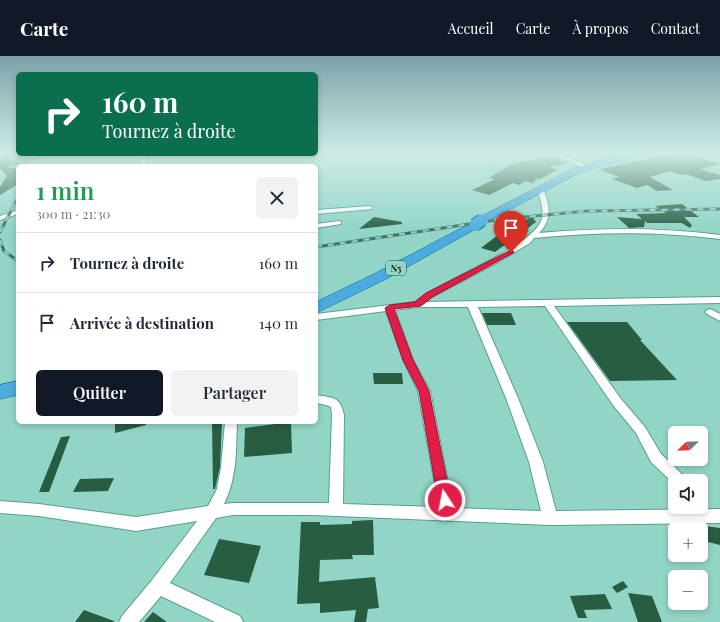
<!DOCTYPE html>
<html lang="fr">
<head>
<meta charset="utf-8">
<style>
  body { margin:0; font-family:"Playfair Display",serif; background:#f2f2f3; color:#1f2937; height:100vh; display:flex; flex-direction:column; font-size:15px; white-space:nowrap }
  * { box-sizing:border-box; margin:0 }
  p { font-size:13px; color:#747a83 }
  .icon { flex:none; width:22px; height:22px; fill:none; stroke:currentColor; stroke-width:2; stroke-linecap:round; stroke-linejoin:round }
  .map { position:relative; flex:1; overflow:hidden }
  .side { position:absolute; left:16px; top:108px; width:302px; height:260px; display:flex; flex-direction:column; background:#fff; border-radius:6px; box-shadow:0 2px 6px #0003 }
  .side>* { flex:none }
  .top-card { position:absolute; left:16px; top:16px; width:302px; height:84px; border-radius:6px; box-shadow:0 2px 6px #0003; background:#0b6e4f; color:#fff; overflow:hidden }
  .needle { width:26px; rotate:247deg }
  .controls { position:absolute; left:668px; top:370px; display:grid; gap:8px }
  .controls a { display:grid; place-items:center; width:40px; height:40px; border-radius:6px; background:#fff; box-shadow:0 2px 6px #0003; font-size:20px }
  .pin { position:absolute; display:grid; place-items:center; width:34px; height:34px; color:#fff; margin:-41px -17px; border-radius:50% 50% 50% 0; rotate:-45deg; box-shadow:0 0 4px #0007 }
  .pin .icon { rotate:45deg }
  .me { position:absolute; width:44px; margin:-22px; rotate:349deg; stroke-linejoin:round; filter:drop-shadow(0 0 3px #0008) }
  .turn { display:flex; align-items:center; gap:14px; height:84px; padding:0 20px; font-size:18px }
  .turn .icon { width:52px; height:52px; stroke-width:2.5 }
  .turn b { display:block; font-size:28px; line-height:34px }
  .round { display:grid; place-items:center; flex:none; width:42px; height:42px; border-radius:6px; background:#f2f2f3 }
  .summary { display:flex; align-items:center; justify-content:space-between; height:68px; padding:0 20px }
  h1 { font-size:24px; font-weight:600; line-height:30px; color:#1e9e55 }
  .cta { display:flex; gap:8px; margin-top:auto; padding:8px 20px }
  .cta a { flex:1; height:46px; border-radius:6px; background:#111827; color:#fff; font-size:16px; font-weight:600; line-height:46px; text-align:center }
  .cta a+a { background:#f2f2f3; color:#1f2937 }
  ul { padding:0; list-style:none }
  li { display:flex; align-items:center; gap:12px; height:60px; padding:0 20px; border-top:1px solid #e0e1e3 }
  li div { flex:1 }
  li b { display:block; font-size:15px }
  li em { font-style:normal }
  header { display:flex; align-items:center; gap:24px; box-sizing:border-box; height:56px; padding:0 20px; background:#111827; color:#fff }
  header strong { font-size:19px }
  nav { display:flex; gap:22px; margin-inline-start:auto; font-size:14px }
  .map>svg:first-child { display:block }
</style>
</head>
<body>
<header>
<strong>Carte</strong>
<nav><a>Accueil</a><a>Carte</a><a>À propos</a><a>Contact</a></nav>
</header>
<div class="map">
<svg width="720" height="566" viewBox="0 0 720 566">
  <rect width="100%" height="100%" fill="#91d5c7"/>
  <path fill="#7ccbbc" d="M483,109H496L547,121L533,128L476,113Z"/>
  <g fill="#285d42">
    <path d="M4,98H46L47,101L7,111L18,113V128L0,139V131L7,120L0,112V104L3,103Z"/>
    <path d="M675,98H689L720,108L700,113L720,119V123L706,125L686,118L682,119L670,115L650,121L673,134L657,135L647,129L637,132L612,123L619,121L599,113L649,103L645,102Z"/>
    <path d="M550,101L569,107L549,111L557,114L540,123L537,122L533,127L525,125L519,129L513,127L489,139L472,134L495,123L489,122L511,108Z"/>
    <path d="M682,148L699,161H684L692,169L690,172L680,166L682,167H647L645,165L644,171L629,172L617,161L642,163L636,158L666,157L655,150Z"/>
    <path d="M532,160L536,166L495,196L481,192L507,172L511,174Z"/>
    <path d="M374,161L402,166V168L359,173Z"/>
    <path d="M482,257H511L516,269H487Z"/>
    <path d="M567,266H627L642,284H640L677,324L610,325Z"/>
    <path d="M373,317H402L403,328H374Z"/>
    <path d="M115,366H145L146,369L115,377Z"/>
    <path d="M212,366H222L220,411L215,433H213Z"/>
    <path d="M291,366L292,397L244,401L245,372Z"/>
    <path d="M70,380L49,436H39L61,381Z"/>
    <path d="M114,422L108,435L73,436L80,423Z"/>
    <path d="M373,464L374,499H352L353,503L320,504L319,526L375,521L379,552L368,553L366,566H354L356,554L320,557V547L297,548L301,466H320V469L352,468V465Z"/>
    <path d="M698,469L720,472V489L704,485L701,473Z"/>
    <path d="M219,483L261,490L249,527L204,519Z"/>
    <path d="M623,525L628,531L617,537L612,531Z"/>
    <path d="M628,537L652,540L662,566H638Z"/>
    <path d="M605,538L612,553L584,554L587,562H578L570,540Z"/>
    <path d="M84,554L114,565V566H75Z"/>
    <path d="M153,556L167,566H144Z"/>
  </g>
  <g fill="none" stroke-linecap="round" stroke-linejoin="round">
    <defs>
      <g id="minor">
        <path d="M139,98H145L147,110H141Z"/>
        <path d="M547,98C560,98 578,103 588,111L583,112L571,106Z"/>
        <path d="M540,130C544,132 545,137 546,141C551,155 549,167 539,177C599,172 659,171 720,179V183C658,175 596,176 534,182L530,187L500,205L432,241L426,246L720,241V247L554,250L621,343L645,371L661,398L685,421L687,425H675V429L651,406L636,377L613,349L545,250L478,251L518,342L543,406L556,455L720,453V467L550,469L313,459H233L216,462L170,527L240,560L243,566H215L161,540L139,566H119L122,560L152,524L197,465L136,475L39,460L0,457V445L39,448L136,461L208,450L217,433L221,411L225,366H237C236,395 237,422 224,448L233,447H329L332,359L331,351L326,349L316,347V339C333,342 340,340 344,359L343,448L439,451L418,335L403,304L386,255L316,264V258L415,246C443,223 529,193 541,165C545,154 540,143 537,132ZM418,251H468L506,342L529,406L541,455L453,452L430,335L413,304L395,254Z"/>
        <path d="M370,150L372,151V153L316,158V154Z"/>
        <path d="M18,154V158L0,164V160Z"/>
        <path d="M339,165L341,166V168L316,172V168Z"/>
        <path d="M710,253L720,258V265L707,258L705,256L707,254Z"/>
      </g>
      <g id="trunk">
        <path d="M626,98H639L638,100L581,116L486,166L479,167L481,169L479,171L384,224L316,257V246L374,218L471,167L478,166L476,164L478,162L575,112Z"/>
        <path d="M18,325V339L0,343V329Z"/>
      </g>
    </defs>
    <use href="#minor" stroke="#5a9e90" stroke-width="2"/>
    <use href="#trunk" stroke="#156b92" stroke-width="1"/>
    <use href="#minor" fill="#fff" fill-rule="evenodd"/>
    <use href="#trunk" fill="#4cabde" fill-rule="evenodd"/>
    <defs>
      <g id="rail-far1">
        <path d="M0,99L15,103L29,110"/>
        <path d="M12,152L18,142"/>
      </g>
      <g id="rail">
        <path d="M0,176L13,151"/>
        <path d="M0,184L4,195L18,205"/>
        <path d="M316,191L503,163L587,155L720,153"/>
      </g>
    </defs>
    <use href="#rail-far1" stroke="#437168" stroke-width="2.5"/>
    <use href="#rail" stroke="#437168" stroke-width="3"/>
    <use href="#rail-far1" stroke="#91d5c7" stroke-width="1.5" stroke-dasharray="5" stroke-linecap="butt"/>
    <use href="#rail" stroke="#91d5c7" stroke-width="2" stroke-dasharray="6" stroke-linecap="butt"/>
    <defs>
      <path id="trunk-bridge" d="M475,169L482,164"/>
    </defs>
    <use href="#trunk-bridge" stroke="#156b92" stroke-width="14" stroke-linecap="butt"/>
    <use href="#trunk-bridge" stroke="#4cabde" stroke-width="12"/>
  </g>
  <linearGradient id="sky" x2="0" y2="1"><stop stop-color="#7ca2a8"/><stop offset="0.55" stop-color="#ceece6"/><stop offset="1" stop-color="#ceece6" stop-opacity="0"/></linearGradient>
  <rect width="720" height="177" fill="url(#sky)"/>
  <path fill="#e11d48" stroke="#92132f" d="M511,194L514,196L513,197L432,241L421,250L394,253L413,304L429,335L451,444L449,448L445,450L440,448L438,444L419,335L403,304L385,252L390,249L415,246L426,237Z"/>
  <g text-anchor="middle" dominant-baseline="central" stroke-width="4" stroke-linejoin="round" paint-order="stroke">
    <rect fill="#91d5c7" stroke="#2c524a" stroke-width="1" x="386" y="205" width="20" height="14" rx="3"/>
    <g font-size="9" font-weight="bold" fill="#001a15">
      <text x="396" y="212">N5</text>
    </g>
  </g>
</svg>
<div class="controls">
<a><svg class="needle" viewBox="-14 -14 28 28"><path d="M0-13l5 13h-10z" fill="#e53935"/><path d="M0 13l5-13h-10z" fill="#747a83"/></svg></a>
<a><svg class="icon" aria-label="sound" viewBox="0 0 24 24"><path d="M4 9h4l5-4v14l-5-4H4zM17 9q2 3 0 6"/></svg></a>
<a>+</a>
<a>−</a>
</div>
<div class="pin" style="left:511px;top:196px;background:#d93025"><svg class="icon" aria-label="arrive" viewBox="0 0 24 24"><path d="M6 21V4h12l-3 4 3 4H6"/></svg></div>
<svg class="me" style="left:445px;top:444px" viewBox="-20 -20 40 40"><circle r="17" fill="#e11d48" stroke="#fff" stroke-width="3"/><path d="M0-11L8 9 0 5-8 9z" fill="#fff"/></svg>
<div class="top-card">
<div class="turn"><svg class="icon" aria-label="right" viewBox="0 0 24 24"><path d="M7 20v-9h11M14 6l5 5-5 5"/></svg><div><b>160 m</b>Tournez à droite</div></div>
</div>
<section class="side">
<div class="summary"><div><h1>1 min</h1><p>300 m · 21:30</p></div><a class="round"><svg class="icon" aria-label="close" viewBox="0 0 24 24"><path d="M6 6l12 12M18 6L6 18"/></svg></a></div>
<ul>
<li><svg class="icon" aria-label="right" viewBox="0 0 24 24"><path d="M7 20v-9h11M14 6l5 5-5 5"/></svg><div><b>Tournez à droite</b></div><em>160 m</em></li>
<li><svg class="icon" aria-label="arrive" viewBox="0 0 24 24"><path d="M6 21V4h12l-3 4 3 4H6"/></svg><div><b>Arrivée à destination</b></div><em>140 m</em></li>
</ul>
<div class="cta"><a>Quitter</a><a>Partager</a></div>
</section>
</div>
</body>
</html>
